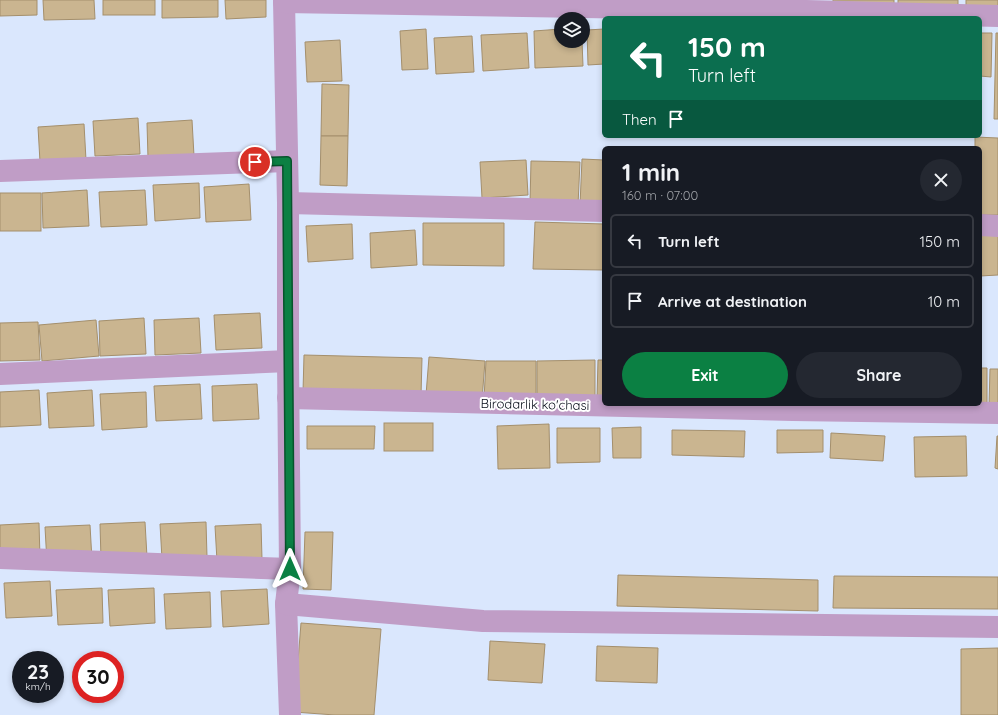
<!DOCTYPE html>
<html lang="en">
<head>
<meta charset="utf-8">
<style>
  body { margin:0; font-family:Quicksand,sans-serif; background:#242831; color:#f1f3f6; height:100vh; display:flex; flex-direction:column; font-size:15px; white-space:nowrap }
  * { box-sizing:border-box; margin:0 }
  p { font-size:13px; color:#9ea1a6 }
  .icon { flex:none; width:22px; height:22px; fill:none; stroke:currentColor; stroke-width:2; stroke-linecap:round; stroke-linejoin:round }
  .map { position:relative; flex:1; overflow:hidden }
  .drawer { position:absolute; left:602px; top:146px; width:380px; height:260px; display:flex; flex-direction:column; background:#171b24; border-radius:6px; box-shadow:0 2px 6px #0003 }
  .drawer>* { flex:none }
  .top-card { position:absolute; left:602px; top:16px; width:380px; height:122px; border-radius:6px; box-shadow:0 2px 6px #0003; background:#0b6e4f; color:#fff; overflow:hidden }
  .tools { position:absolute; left:554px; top:12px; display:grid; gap:8px }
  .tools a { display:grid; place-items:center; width:36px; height:36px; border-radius:50%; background:#171b24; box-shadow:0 2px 6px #0003; font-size:20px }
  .speed { position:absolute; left:12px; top:651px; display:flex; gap:8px; font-size:20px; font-weight:700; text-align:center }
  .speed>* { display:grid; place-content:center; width:52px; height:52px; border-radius:50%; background:#171b24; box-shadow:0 2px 6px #0003; line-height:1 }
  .speed small { font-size:10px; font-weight:400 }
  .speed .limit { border:6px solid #d22; background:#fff; color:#111 }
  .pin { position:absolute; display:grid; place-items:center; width:34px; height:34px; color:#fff; margin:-17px; border:2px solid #fff; border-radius:50%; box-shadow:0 1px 4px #0007 }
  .me { position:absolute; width:44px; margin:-22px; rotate:0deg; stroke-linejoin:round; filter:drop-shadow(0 0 3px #0008) }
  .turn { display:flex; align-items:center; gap:14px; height:84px; padding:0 20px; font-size:18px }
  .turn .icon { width:52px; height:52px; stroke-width:2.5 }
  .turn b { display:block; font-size:28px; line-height:34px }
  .then { display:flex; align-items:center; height:38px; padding:0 20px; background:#0003; gap:8px; font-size:15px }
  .round { display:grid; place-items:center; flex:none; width:42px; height:42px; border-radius:21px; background:#242831 }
  .summary { display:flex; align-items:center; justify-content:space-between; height:68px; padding:0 20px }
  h1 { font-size:24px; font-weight:700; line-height:30px }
  .action { display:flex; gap:8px; margin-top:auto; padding:8px 20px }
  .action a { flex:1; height:46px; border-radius:24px; background:#0b8043; color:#fff; font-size:16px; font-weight:700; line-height:46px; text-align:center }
  .action a+a { background:#242831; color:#f1f3f6 }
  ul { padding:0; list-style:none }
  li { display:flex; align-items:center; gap:12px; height:54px; margin:0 8px 6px; padding:0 12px; border:2px solid #363941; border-radius:6px }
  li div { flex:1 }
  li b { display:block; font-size:15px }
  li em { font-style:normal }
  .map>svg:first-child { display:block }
</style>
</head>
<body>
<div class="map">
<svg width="998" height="715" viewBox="0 0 998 715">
  <rect width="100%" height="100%" fill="#dae7fd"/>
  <g fill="#cab590" stroke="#a48f6c">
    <path d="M0,0H37V15L0,16Z"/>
    <path d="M43,0H94L95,19L44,20Z"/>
    <rect x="103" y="0" width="52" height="15"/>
    <path d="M162,0H218V17L162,18Z"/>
    <path d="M225,0H266V17L226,19Z"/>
    <path d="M833,0H894V7L833,6Z"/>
    <path d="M898,0H958V8L898,6Z"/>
    <path d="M966,0H998V10L966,9Z"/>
    <path d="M426,29L428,69L402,70L400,31Z"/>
    <path d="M561,29V41H582L583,66L535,68L534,31Z"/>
    <path d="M604,29V64L588,65L587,30Z"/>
    <path d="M527,33L529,68L483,71L481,35Z"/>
    <path d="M980,33H992L991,77L980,76Z"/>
    <path d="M996,33H998V119H994Z"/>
    <path d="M472,36L474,72L436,74L434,38Z"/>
    <path d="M340,40L342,81L307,82L305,42Z"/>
    <path d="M322,84L349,85L348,136H321Z"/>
    <path d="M138,118L140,154L95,156L93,121Z"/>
    <path d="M192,120L194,156L148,158L147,123Z"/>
    <path d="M84,124L86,160L40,162L38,127Z"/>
    <path d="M321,136H348L347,186L320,185Z"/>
    <path d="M975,137L998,138V215H980V148H975Z"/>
    <path d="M582,159L604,160V205H580Z"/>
    <path d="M526,160L528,195L482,198L480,162Z"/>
    <path d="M531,161L580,162L578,205L530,203Z"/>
    <path d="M199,183L200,218L155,221L153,185Z"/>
    <path d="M249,184L251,220L206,222L204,187Z"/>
    <path d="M87,190L89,226L43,228L42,193Z"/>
    <path d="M145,190L147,225L101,227L99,192Z"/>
    <rect x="0" y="193" width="41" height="38"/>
    <path d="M535,222L604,224V270L533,269Z"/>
    <path d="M423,223H504V266L423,265Z"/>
    <path d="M352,224L353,259L308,262L306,226Z"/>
    <path d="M415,230L417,265L371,268L370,233Z"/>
    <path d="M998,234V275L980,276V235Z"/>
    <path d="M260,313L262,348L216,350L214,315Z"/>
    <path d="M144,318L146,354L100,356L99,321Z"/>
    <path d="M199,318L201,353L155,355L154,320Z"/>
    <path d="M96,320L99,356L42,361L39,325Z"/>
    <path d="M38,322L40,360L0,361V323Z"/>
    <path d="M304,355L422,358L421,396L303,392Z"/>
    <path d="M429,357L485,361L482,400L426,395Z"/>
    <path d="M595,360V399L537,400V361Z"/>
    <path d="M598,360H604V399H597Z"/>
    <path d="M486,361H536V400L484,399Z"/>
    <path d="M980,368H987V406L980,404Z"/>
    <path d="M990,369H998V406H989Z"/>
    <path d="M200,384L202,419L156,421L154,386Z"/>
    <path d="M257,384L259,419L213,421L212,386Z"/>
    <path d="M39,390L41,425L0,427V392Z"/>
    <path d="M92,390L94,426L49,428L47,393Z"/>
    <path d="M146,392L147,427L102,430L100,394Z"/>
    <rect x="384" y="423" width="49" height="28"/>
    <path d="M549,424L550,468L498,469L497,426Z"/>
    <path d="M307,426H375L374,449H307Z"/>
    <path d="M641,427V458H613L612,428Z"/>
    <path d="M557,428H600V462L557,463Z"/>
    <path d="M672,430L745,431L744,457L672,455Z"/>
    <path d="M777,430H823V452L777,453Z"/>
    <path d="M831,433L885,436L883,461L830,458Z"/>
    <path d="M966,436L967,476L915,477L914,437Z"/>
    <path d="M997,436H998V469L995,468Z"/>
    <path d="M145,522L147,557L101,559L100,524Z"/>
    <path d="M206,522L207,557L162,559L160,524Z"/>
    <path d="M39,523L40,558L0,560V525Z"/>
    <path d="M261,524L262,559L217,561L215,526Z"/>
    <path d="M90,525L92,560L47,563L45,527Z"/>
    <path d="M305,532H333L331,590L303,589Z"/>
    <path d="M618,575L818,580V611L617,606Z"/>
    <path d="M834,576L998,577V609L833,608Z"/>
    <path d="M50,581L52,616L6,618L4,583Z"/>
    <path d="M102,588L103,623L58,625L56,590Z"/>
    <path d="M154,588L155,623L110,626L108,590Z"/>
    <path d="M267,589L269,624L223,627L221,591Z"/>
    <path d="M210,592L211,627L166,629L164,594Z"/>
    <path d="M301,623L381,629L374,715H335L294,712Z"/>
    <path d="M490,641L545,644L542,683L488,680Z"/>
    <path d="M597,646L658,648L657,683L596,681Z"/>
    <path d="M998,648V715H961V649Z"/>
  </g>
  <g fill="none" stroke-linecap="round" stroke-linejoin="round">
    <g stroke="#c09dc6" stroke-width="22">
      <path d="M284,0L288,203V361L290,569L286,604L290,715"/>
      <path d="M284,2L768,10L998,16"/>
      <path d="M0,171L287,161"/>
      <path d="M288,203L604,211"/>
      <path d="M980,225L998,226"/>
      <path d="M0,374L288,361"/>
      <path d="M288,398L793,410L998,413"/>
      <path d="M0,558L290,569"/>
      <path d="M286,604L483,621L998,627"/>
    </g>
  </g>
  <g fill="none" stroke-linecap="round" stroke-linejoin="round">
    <defs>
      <path id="route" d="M255,162L287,161L290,569"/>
    </defs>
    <use href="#route" stroke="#07532c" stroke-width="10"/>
    <use href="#route" stroke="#0b8043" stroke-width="7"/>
  </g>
  <g text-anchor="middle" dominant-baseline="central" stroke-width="4" stroke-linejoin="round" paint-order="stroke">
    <g font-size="13" fill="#060c18" stroke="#fff">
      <text transform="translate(535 404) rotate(1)">Birodarlik ko'chasi</text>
    </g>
  </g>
</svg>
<div class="tools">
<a><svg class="icon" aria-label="layers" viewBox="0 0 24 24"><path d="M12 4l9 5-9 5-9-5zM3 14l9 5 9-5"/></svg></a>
</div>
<div class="speed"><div>23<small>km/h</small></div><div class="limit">30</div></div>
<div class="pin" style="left:255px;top:162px;background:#d93025"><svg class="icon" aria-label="arrive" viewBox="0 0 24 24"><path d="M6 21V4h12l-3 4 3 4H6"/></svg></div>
<svg class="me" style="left:290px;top:569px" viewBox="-20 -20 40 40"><path d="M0-17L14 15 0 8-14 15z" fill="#0b8043" stroke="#fff" stroke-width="4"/></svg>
<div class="top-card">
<div class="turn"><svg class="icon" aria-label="left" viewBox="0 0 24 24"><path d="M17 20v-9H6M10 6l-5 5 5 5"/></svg><div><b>150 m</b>Turn left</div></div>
<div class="then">Then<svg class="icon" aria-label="arrive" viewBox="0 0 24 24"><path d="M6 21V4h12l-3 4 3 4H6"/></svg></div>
</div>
<section class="drawer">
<div class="summary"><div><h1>1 min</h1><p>160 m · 07:00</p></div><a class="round"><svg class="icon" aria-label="close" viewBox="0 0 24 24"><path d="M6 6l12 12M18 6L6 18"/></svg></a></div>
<ul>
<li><svg class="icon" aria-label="left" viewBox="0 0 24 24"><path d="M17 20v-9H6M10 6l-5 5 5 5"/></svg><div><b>Turn left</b></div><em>150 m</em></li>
<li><svg class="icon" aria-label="arrive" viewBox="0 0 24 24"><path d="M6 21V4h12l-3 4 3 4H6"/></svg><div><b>Arrive at destination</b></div><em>10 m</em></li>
</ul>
<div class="action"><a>Exit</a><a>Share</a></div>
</section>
</div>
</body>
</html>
